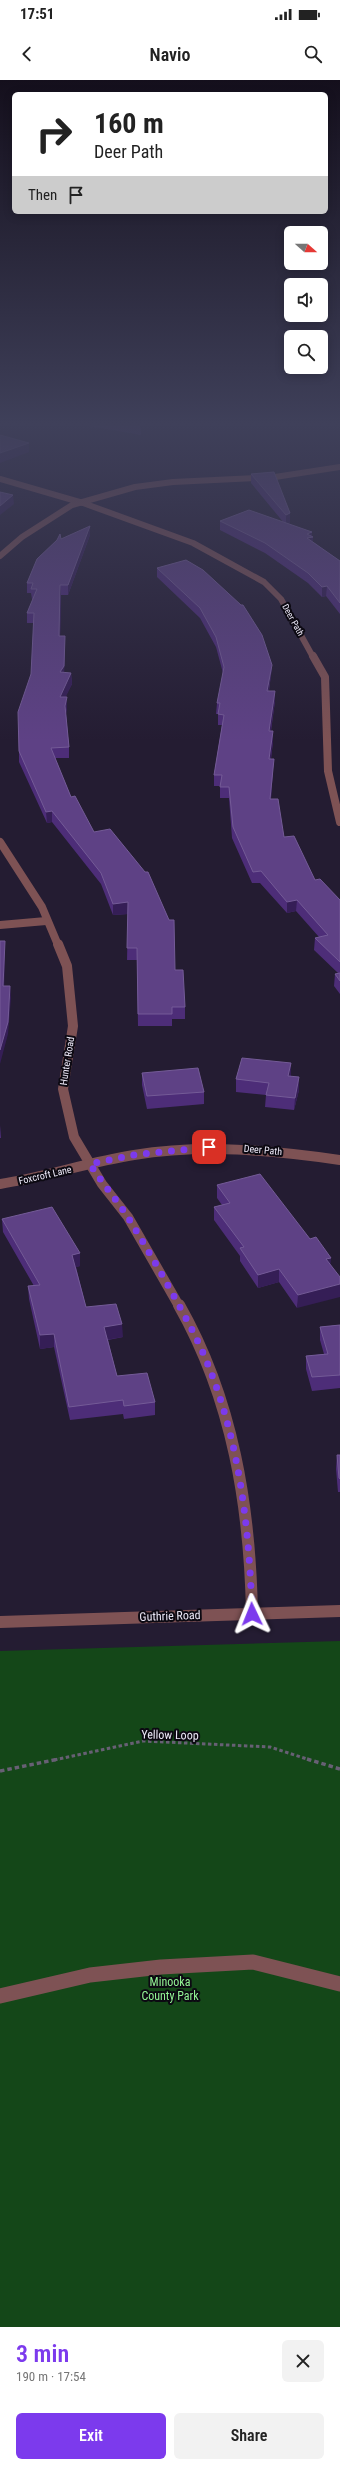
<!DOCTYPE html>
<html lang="en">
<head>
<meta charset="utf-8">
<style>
  body { margin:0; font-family:"Roboto Condensed",sans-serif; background:#f2f2f2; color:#222; height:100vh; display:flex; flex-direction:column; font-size:15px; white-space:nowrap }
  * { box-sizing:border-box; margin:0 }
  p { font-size:13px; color:#767676 }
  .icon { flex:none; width:22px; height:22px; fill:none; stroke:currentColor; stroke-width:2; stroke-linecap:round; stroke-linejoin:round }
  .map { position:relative; height:2247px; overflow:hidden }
  .side { display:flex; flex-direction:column; background:#fff; flex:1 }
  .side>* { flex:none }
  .hud { position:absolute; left:12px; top:12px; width:316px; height:122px; border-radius:6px; box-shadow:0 2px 10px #0003; background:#fff; color:#222; overflow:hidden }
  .needle { width:26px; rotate:111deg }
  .buttons { position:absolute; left:284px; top:146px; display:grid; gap:8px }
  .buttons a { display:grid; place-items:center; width:44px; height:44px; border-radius:6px; background:#fff; box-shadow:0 2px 10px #0003; font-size:20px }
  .pin { position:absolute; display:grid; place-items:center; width:34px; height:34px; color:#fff; margin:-17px; border-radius:8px; box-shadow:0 2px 6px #0006 }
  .me { position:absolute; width:44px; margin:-22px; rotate:358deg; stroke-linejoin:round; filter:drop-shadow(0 0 3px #0008) }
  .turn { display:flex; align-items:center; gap:14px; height:84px; padding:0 16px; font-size:18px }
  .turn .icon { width:52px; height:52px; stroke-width:2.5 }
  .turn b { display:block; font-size:28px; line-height:34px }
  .then { display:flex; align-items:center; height:38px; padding:0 16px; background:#0003; gap:8px; font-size:15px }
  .round { display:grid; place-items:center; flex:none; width:42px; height:42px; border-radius:6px; background:#f2f2f2 }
  .summary { display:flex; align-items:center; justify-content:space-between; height:68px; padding:0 16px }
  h1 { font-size:24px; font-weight:600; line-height:30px; color:#7c3aed }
  .cta { display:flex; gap:8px; margin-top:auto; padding:8px 16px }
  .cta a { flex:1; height:46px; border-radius:6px; background:#7c3aed; color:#fff; font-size:16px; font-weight:600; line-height:46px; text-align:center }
  .cta a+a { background:#f2f2f2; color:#222 }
  .status { display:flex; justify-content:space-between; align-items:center; height:28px; padding:0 20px; background:#fff; direction:ltr }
  .status svg { height:11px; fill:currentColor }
  header { display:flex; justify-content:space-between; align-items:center; height:52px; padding:0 16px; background:#fff; font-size:18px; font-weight:600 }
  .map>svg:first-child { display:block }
</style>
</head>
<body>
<div class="status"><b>17:51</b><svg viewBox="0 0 49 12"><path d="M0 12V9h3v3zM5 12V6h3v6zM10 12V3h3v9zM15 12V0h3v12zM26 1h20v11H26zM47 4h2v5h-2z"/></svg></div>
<header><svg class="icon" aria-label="back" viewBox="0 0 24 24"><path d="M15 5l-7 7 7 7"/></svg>Navio<svg class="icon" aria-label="search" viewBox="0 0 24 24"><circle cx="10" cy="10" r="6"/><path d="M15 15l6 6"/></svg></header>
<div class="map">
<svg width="340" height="2247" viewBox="0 0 340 2247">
  <rect width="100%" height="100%" fill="#241c32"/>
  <path fill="#144718" d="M340,1561V2247H0V1571Z"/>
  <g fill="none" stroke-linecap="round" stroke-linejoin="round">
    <path stroke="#676074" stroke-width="3" stroke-dasharray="3.5 2.5" stroke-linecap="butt" d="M54,1680L143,1661L270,1667L310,1680"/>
    <g stroke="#676074" stroke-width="3.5" stroke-dasharray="4.5 3" stroke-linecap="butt">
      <path d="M307,1679L340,1689"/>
      <path d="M0,1691L59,1679"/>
    </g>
    <g stroke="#7e5254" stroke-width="6">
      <path d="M0,399L83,423L193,463L264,502L281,519L313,577"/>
      <path d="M0,476L22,457L72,425L135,407L173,402L275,397L340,387"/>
    </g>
    <g stroke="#7e5254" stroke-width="8">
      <path d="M313,576L325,597L328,691L340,742"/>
      <path d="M0,762L42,827L58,865"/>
      <path d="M0,845L46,841"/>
    </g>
    <g stroke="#7e5254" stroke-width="10">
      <path d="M58,864L67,886L73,946L63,1009L74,1057L102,1104L128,1137L179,1226"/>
      <path d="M0,1104C45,1097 89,1082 134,1075C203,1064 271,1070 340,1080"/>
    </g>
    <g stroke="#7e5254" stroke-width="12">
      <path d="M179,1225C233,1320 250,1427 252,1534"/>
      <path d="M0,1542L340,1531"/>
    </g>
    <path stroke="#7e5254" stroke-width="15" d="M0,1916L90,1895L161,1887L253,1882L340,1904"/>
  </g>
  <g fill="#4d2d78">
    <path d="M89,346H140L141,347V355Z"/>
    <path d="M251,394L290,433V443L288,444L313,457V462L340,481V534L326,516L322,517L308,503L265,473L220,450V441L284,443L251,403Z"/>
    <path d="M90,455L68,515H61L60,556H65L64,593H71L72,604L65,617L67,628L66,634L69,667V678H55L71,717L94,752L175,890L185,927V939H172V946H138L137,880H127L128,834L113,835L101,804L52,742L47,743L19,682V671L31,594L34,543H27V533L33,519H32L31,513H27V503L61,459Z"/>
    <path d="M157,488L272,585L271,595L269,611H275V621L271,651L273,662L271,679L273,690L271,719L284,757L315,800L340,820V914L334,906L335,894L338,893L314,870L315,858L319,857L296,831L287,833L260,803H252L232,758L229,718H220V706H214V695L222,645H218V634H216L217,623L223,593L216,567L200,538L157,497Z"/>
    <path d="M291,983V996L299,1010L294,1030L265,1027L266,1015L236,1012V999Z"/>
    <path d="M142,993L204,1012V1024L147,1029L142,1005Z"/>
    <path d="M0,1045L1,1058H0Z"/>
    <path d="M217,1105L310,1159L297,1228L279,1202L258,1208L240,1181V1176L214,1140V1127L222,1125L217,1118Z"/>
    <path d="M2,1139L80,1173V1186L76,1187L86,1227L123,1257L108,1260L117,1296L155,1322V1335L124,1339L123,1334L70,1340L54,1267L40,1269L29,1219L28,1206H34L3,1152Z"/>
    <path d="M340,1245V1308L312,1311L306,1289V1276L324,1274L320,1260V1247Z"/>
    <path d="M337,1375H340V1412H338L336,1389Z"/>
  </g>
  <g fill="#351e56">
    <path d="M29,363V372L0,383V373Z"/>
    <path d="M13,415L14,424L0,435V426Z"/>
    <path d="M290,433V443L286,445V435Z"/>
    <path d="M90,446V455L68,515V505Z"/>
    <path d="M312,452V457H313V466L307,463V454Z"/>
    <path d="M60,505L61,515L60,566L59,556Z"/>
    <path d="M327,506L326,516L322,517V507Z"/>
    <path d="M65,556V566L64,596L60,592Z"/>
    <path d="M272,585L271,595L267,621V611Z"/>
    <path d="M71,593L72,604L61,627L60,617Z"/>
    <path d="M275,611V621L269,662V651Z"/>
    <path d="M67,617V628L65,636V626Z"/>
    <path d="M273,651V662L269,690V679Z"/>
    <path d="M274,679L273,690L270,731V719Z"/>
    <path d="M52,731V742L47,743L46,732Z"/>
    <path d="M297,820L296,831L287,833V822Z"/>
    <path d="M128,822V834L113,835V824Z"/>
    <path d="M5,861V873L4,918L3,906Z"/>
    <path d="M10,906L11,918L8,954L0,984V970Z"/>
    <path d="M291,983V995L288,1009V996Z"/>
    <path d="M299,997V1010L294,1030L295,1018Z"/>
    <path d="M80,1173V1186L73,1188L72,1175Z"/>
    <path d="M331,1178L330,1191L326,1179Z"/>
    <path d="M279,1189V1202L258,1208V1195Z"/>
    <path d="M340,1204V1217L297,1228L298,1215Z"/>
    <path d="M122,1244L123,1257L105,1260L104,1247Z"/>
    <path d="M54,1254V1267L40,1269V1255Z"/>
  </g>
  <g fill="#5e4185" stroke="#745b97">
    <path d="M0,355L29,363L0,373Z"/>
    <path d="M274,392L290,433L286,435L251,394Z"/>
    <path d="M0,412L13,415L0,426Z"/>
    <path d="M249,430L312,452L307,454L313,457L307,458L340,481V523L327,506L322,507L308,493L265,463L220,441Z"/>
    <path d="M90,446L68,505H60L59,556H65L64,586L60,592L71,593L60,617H67L65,626L69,667L51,668L71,717L75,716L94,752L110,749L145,792H148L169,840H174L175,890H183L185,927H172V934H138L137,868H127L128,822L113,824L101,793L52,731L46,732L19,671L18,632L31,594L34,533H27L37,509H31L33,503H27L37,479L57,460L60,454L61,459Z"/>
    <path d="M186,480L203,490L241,525H243L262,555L272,585L267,611H275L269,651H273L269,679H274L270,719H278L284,757L294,756L315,800L320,799L340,820V882L315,858L328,855L297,820L287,822L261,791L253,792L233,747L229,707H220L222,695H214L224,635L218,634L220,623H217L224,587L216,557L200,528L157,488Z"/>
    <path d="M0,861H5L3,906H10L8,942L0,970Z"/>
    <path d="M340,893V901L335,894Z"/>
    <path d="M242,978L291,983L288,996L299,997L295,1018L266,1015L269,1003L236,999Z"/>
    <path d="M198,988L204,1012L147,1016L142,993Z"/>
    <path d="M260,1094L310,1159L316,1157L331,1178L326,1179L340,1197V1204L298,1215L279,1189L258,1195L240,1168L244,1167L214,1127L230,1123L217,1105Z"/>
    <path d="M52,1127L80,1173L72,1175L86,1227L116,1224L122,1244L104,1247L117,1296L147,1293L155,1322L124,1326L123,1320L69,1327L54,1254L40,1255L28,1206L40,1205L2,1139Z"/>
    <path d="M340,1245V1295L312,1297L306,1276L328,1274L320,1247Z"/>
    <path d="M337,1375H340V1399L339,1398Z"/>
  </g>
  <linearGradient id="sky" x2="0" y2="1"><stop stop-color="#140f1c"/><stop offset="0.52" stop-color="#3f405a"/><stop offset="1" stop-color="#3f405a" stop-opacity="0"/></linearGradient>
  <rect width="340" height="661" fill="url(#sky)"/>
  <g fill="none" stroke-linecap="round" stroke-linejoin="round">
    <path stroke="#7c3aed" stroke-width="7" stroke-dasharray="0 12.6" d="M209,1067L133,1075L90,1084C102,1103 117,1120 129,1139C150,1173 170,1208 189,1244C236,1332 249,1435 252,1534"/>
  </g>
  <g text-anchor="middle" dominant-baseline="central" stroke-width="4" stroke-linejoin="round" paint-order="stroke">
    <g font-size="9" fill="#ece8f7" stroke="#0c0912">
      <text transform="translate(293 540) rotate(61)">Deer Path</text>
    </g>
    <g font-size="10" fill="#ece8f7" stroke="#0c0912">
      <text transform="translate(67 981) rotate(-81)">Hunter Road</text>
      <text transform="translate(263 1070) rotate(5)">Deer Path</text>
      <text transform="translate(45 1095) rotate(-13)">Foxcroft Lane</text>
    </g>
    <g font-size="12" fill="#ece8f7" stroke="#0c0912">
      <text transform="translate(170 1536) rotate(-2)">Guthrie Road</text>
      <text transform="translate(170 1655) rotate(1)">Yellow Loop</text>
    </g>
    <g font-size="12" fill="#93f595" stroke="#0c0912">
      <text x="170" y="1902">Minooka<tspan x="170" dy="14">County Park</tspan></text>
    </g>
  </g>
</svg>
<div class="buttons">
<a><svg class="needle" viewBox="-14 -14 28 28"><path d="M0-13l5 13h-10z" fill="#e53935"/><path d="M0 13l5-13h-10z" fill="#767676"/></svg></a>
<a><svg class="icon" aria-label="sound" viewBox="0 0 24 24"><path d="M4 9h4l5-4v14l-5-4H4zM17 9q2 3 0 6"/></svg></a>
<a><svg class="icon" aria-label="search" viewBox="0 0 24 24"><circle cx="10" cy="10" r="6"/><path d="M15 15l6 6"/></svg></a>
</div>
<div class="pin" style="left:209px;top:1067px;background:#d93025"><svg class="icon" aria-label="arrive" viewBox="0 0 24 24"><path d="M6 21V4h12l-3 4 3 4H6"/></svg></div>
<svg class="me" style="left:252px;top:1534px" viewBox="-20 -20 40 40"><path d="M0-17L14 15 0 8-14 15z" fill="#7c3aed" stroke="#fff" stroke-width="4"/></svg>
<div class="hud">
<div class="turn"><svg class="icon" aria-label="right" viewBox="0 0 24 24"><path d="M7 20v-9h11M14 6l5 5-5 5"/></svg><div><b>160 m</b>Deer Path</div></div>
<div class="then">Then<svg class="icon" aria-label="arrive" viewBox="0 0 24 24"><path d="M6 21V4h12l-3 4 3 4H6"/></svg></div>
</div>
</div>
<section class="side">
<div class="summary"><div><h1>3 min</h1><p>190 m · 17:54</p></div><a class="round"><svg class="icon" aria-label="close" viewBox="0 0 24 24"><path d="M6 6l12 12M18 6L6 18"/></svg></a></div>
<div class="cta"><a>Exit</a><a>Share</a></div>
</section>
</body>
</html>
